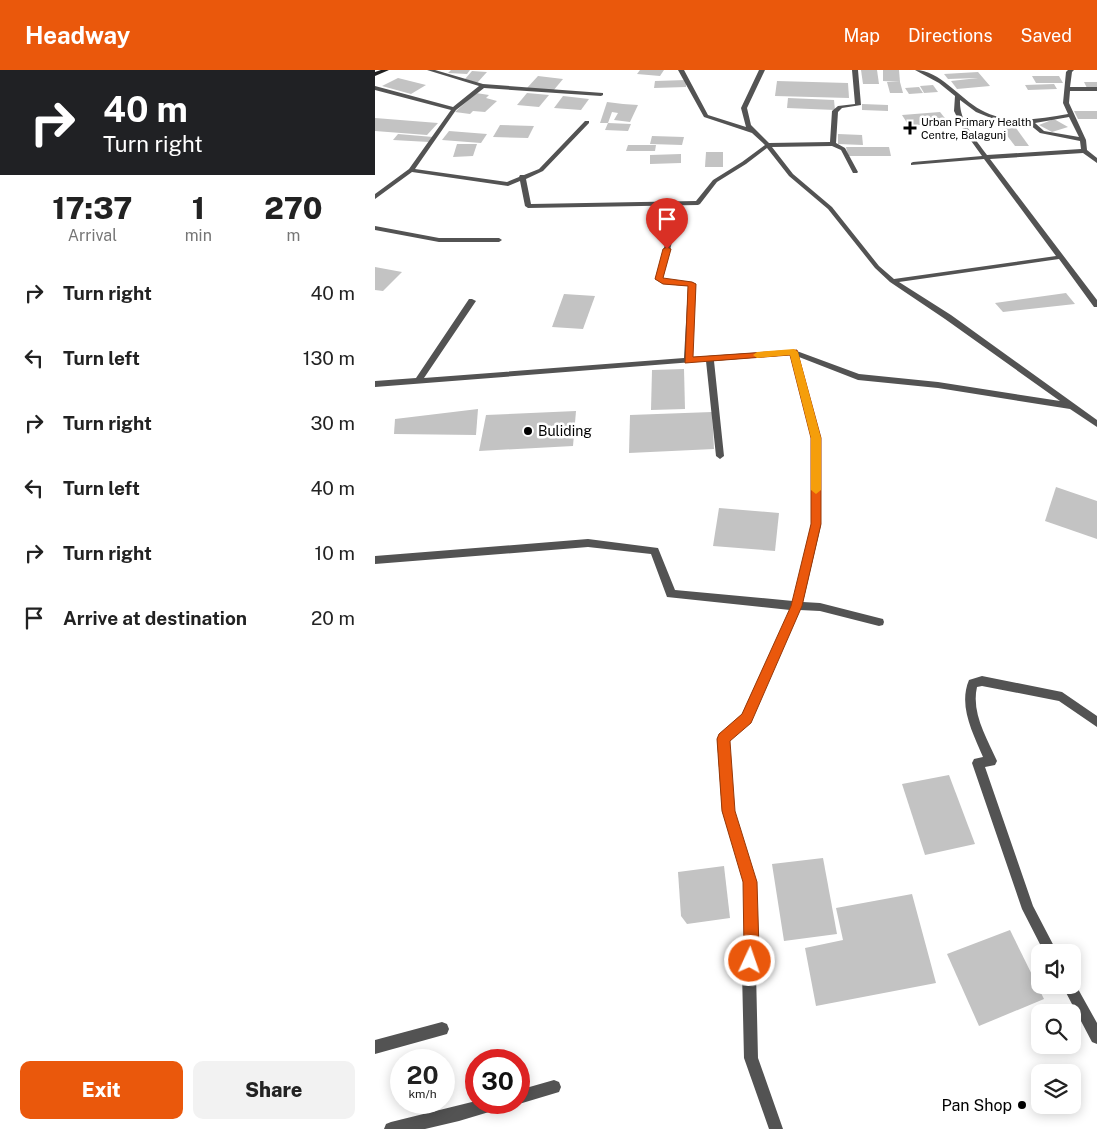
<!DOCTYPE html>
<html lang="en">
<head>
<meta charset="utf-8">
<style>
  body { margin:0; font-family:"Public Sans",sans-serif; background:#f2f2f2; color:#222; height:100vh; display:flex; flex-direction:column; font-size:19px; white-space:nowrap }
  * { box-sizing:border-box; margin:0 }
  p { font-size:16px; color:#767676 }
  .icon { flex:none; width:28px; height:28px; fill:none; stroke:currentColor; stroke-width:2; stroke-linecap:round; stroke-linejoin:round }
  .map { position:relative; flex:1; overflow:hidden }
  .panel { display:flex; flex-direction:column; background:#fff; width:375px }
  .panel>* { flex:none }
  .guide { background:#202124; color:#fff; overflow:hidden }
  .buttons { position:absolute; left:656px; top:874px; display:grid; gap:10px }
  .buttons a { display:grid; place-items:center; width:50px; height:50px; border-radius:10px; background:#fff; box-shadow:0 2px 12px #0003; font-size:25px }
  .speed { position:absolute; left:15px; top:979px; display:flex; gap:10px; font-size:25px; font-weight:700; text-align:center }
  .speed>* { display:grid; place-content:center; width:65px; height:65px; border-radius:50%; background:#fff; box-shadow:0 2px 12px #0003; line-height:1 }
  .speed small { font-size:12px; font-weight:400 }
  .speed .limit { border:8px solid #d22; background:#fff; color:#111 }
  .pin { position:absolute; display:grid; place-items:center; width:42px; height:42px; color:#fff; margin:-51px -21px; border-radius:50% 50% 50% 0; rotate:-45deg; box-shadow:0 0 5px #0007 }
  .pin .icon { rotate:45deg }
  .me { position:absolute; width:55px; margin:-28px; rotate:3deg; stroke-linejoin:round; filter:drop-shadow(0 0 4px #0008) }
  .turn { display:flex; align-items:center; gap:18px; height:105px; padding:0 20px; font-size:22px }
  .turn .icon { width:65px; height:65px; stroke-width:2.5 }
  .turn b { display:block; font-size:35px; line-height:42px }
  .eta { display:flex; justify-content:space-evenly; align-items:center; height:85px; text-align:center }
  .eta b { font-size:30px; font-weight:800; line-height:35px }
  .primary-button { display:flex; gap:10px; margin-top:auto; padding:10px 20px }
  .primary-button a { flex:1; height:58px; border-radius:10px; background:#ea580c; color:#fff; font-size:20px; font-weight:800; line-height:58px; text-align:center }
  .primary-button a+a { background:#f2f2f2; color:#222 }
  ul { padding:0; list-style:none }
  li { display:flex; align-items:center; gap:15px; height:65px; padding:0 20px }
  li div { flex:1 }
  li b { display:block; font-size:19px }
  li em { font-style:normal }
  header { display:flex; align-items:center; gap:30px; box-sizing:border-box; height:70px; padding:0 25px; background:#ea580c; color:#fff }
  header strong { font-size:24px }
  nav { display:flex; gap:28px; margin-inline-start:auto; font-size:18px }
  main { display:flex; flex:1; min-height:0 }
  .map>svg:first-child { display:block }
</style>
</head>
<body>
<header>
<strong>Headway</strong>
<nav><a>Map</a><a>Directions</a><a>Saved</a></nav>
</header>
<main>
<section class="panel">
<div class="guide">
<div class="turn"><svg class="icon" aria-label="right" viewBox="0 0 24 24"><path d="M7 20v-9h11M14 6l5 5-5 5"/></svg><div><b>40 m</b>Turn right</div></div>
</div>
<div class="eta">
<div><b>17:37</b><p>Arrival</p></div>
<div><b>1</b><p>min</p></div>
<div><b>270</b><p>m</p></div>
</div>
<ul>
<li><svg class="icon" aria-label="right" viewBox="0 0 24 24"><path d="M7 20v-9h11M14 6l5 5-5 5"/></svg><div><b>Turn right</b></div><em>40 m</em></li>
<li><svg class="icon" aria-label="left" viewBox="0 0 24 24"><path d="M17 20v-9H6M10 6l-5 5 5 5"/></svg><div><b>Turn left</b></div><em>130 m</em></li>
<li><svg class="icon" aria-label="right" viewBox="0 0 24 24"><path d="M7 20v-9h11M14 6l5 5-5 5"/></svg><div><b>Turn right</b></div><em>30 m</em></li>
<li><svg class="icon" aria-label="left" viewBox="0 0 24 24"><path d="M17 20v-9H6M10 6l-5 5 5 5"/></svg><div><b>Turn left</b></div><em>40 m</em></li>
<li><svg class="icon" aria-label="right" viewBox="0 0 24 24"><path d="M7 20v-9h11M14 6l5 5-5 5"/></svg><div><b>Turn right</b></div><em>10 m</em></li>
<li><svg class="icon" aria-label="arrive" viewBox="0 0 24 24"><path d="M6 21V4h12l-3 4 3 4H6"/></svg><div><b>Arrive at destination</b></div><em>20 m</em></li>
</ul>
<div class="primary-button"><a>Exit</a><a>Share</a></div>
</section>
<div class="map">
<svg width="722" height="1059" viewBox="0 0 722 1059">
  <rect width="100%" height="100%" fill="#fff"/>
  <g fill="#c3c3c3">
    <path d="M76,0H95L92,4L73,3Z"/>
    <path d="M265,0H289L285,6L262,4Z"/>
    <path d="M486,0H502L504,14H488Z"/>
    <path d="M508,0H524L525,12L508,11Z"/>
    <path d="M97,1L112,2L102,13L90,9Z"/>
    <path d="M603,2L615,16L582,19L576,11L603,8L573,9L569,4Z"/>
    <path d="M163,6L188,9L178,21L152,18Z"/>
    <path d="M657,6H684L688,13H661Z"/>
    <path d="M23,8L51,15L36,24L7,16Z"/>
    <path d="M311,10V17L279,18L280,11Z"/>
    <path d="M402,11L473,13L474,28L400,26Z"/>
    <path d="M512,12H525L528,23H515Z"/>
    <path d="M709,12H722V19L712,18Z"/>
    <path d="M679,14L682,19L653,20L650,15Z"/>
    <path d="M558,15L563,22L549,23L545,16Z"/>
    <path d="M544,17L548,23L534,24L530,18Z"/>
    <path d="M101,23L114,25L111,28L122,31L110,42L98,41L95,44L80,42Z"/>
    <path d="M152,23L174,25L164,37L142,35Z"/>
    <path d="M188,26L214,29L206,40L179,38Z"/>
    <path d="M413,28L459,30L460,40L412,38Z"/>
    <path d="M232,32L248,34L263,35L255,52L239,50L243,43L237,42L233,53H225Z"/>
    <path d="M487,34L513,35V41L487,40Z"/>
    <path d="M699,41H722V49H703Z"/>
    <path d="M565,42L573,52L534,56L527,45Z"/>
    <path d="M0,48L63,53L52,65L0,61Z"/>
    <path d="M679,49L693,57L677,62L664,55Z"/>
    <path d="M233,53L256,54L253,61L230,60Z"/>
    <path d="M125,55L159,56L153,68L118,67Z"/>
    <path d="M641,58L654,76H640L627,59Z"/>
    <path d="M74,61L112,64L106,73L67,70Z"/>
    <path d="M23,64L58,67L54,72L18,70Z"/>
    <path d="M463,64L487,65L488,75L463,74Z"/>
    <path d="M277,66L309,67L307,75L275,74Z"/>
    <path d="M82,74H102L98,86L78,87Z"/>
    <path d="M253,75H281L280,81H251Z"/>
    <path d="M471,77H514L516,86H473Z"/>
    <path d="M331,82H348V97H330Z"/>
    <path d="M306,84V93L275,94V85Z"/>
    <path d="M0,197L27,202L8,221L0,220Z"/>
    <path d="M691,223L700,234L628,242L620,233Z"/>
    <path d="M189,224L220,226L208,259L177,257Z"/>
    <path d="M309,299L310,339L276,340L277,300Z"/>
    <path d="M103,339L101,365L19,364L20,349Z"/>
    <path d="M201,341L198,376L104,381L111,345Z"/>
    <path d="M337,342L339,379L254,383L255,345Z"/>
    <path d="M681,417L722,431V469L670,451Z"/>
    <path d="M344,438L404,443L400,481L338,476Z"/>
    <path d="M574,705L600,774L550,785L527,714Z"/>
    <path d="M448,788L462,864L409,871L397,794Z"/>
    <path d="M349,796L355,848L312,854L306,846L303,802Z"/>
    <path d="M537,824L561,913L441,936L430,878L468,870L461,838Z"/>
    <path d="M635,860L669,929L604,956L572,884Z"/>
  </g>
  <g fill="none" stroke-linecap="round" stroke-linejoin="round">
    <g fill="#535353" fill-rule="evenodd">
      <path d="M52,0H60L108,14L228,23V25L226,26L109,18L81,40L40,99L132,112L144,107L145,105H149L164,99L210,51H214V53L168,101L151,109L156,134L321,131L338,110L367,92L390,75L377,63L329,47L303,0H309L333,45L371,57L366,38L384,0H390L372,38L376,55L394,73L455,72L457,41L463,36L480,34L477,0H483L486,35L467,38L463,42L461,73L470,78L483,102L482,103H478L466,80L457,76L397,77L418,104L457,137L504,196L519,209L681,186L609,89L536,95V93L538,92L607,86L589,61L579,41L580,26L564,13L540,0C565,0 585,29 606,40C633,55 664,49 693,44L688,33L691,2L693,0H699L697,2L695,17H722V21H695L694,33L711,70L712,80L722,88V93L708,83L615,89L722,230V237H719L684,189L524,212L576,245L722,350V357L695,339L563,318L483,310L424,287L445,368L446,455L428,532L445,533L504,548L508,549L509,552L508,555L504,556L445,541L425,540L375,652L354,671L359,741L381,811L384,879L381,902L383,988L408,1059H394L369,988L367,902L370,879L369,811L347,741L342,669L344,665L367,644L415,540L292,527L276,484L213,477L0,494V486L213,469L283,478L300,520L418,531L436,455L437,368L416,285L339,291L349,386L345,389L341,386L331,291L0,317V311L41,308L94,229H97L101,231L49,308L309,288L313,216L288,214L280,209L293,164L296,162L299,164L288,208L290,210L317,212L321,214L317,287L419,280L484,304L563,312L685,331L570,249L515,212L500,198L453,139L414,106L392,78L371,94L342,112L325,134L323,135L153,138L150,136L145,111L133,116L37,102L0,129V124L34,99L76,40L0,20V16L78,37L104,16ZM585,30L601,42L621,50L654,54L665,63L705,71L706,79L612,85C600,68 584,51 585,30ZM694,47L704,67L669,61L660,53Z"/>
      <path d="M0,156L64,168H124L127,170L124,172H64L0,160Z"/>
      <path d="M607,606L687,622L722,646V657L684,631L607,616L602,617C596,643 612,668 622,691L620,695L610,697L658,836L682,882H669L647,839L597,693L599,689L608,687C598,663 583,636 594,610Z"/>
      <path d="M698,910L722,953V974L717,972L687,915H698Z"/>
      <path d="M67,952L72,954L74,959L72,964L0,984V970Z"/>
      <path d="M179,1010L184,1012L186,1017L184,1022L144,1034L140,1032H144V1020Z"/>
      <path d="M101,1031L131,1032L129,1037L124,1039L84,1051L50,1059H9L11,1054L16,1052Z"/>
    </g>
    <path fill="#202020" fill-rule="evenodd" d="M6,0H14L0,6V2Z"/>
  </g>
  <path fill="#ea580c" stroke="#983908" d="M292,177L296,179L288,208L317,212L321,214L318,287L422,280L446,368V454L427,536L376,653L355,671L360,741L382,812L384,879L381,896L375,898L370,896L368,891L369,879L368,812L347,741L342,669L344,664L367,644L416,536L436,454V368L415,285L310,293L313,216L288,214L280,209L288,179Z"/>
  <path fill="#f59e0b" d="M419,279L423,282L446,368V420L441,424L436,420V368L415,285L382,288L378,285L382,282Z"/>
  <g fill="#000" stroke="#fff" stroke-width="2">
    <path d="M532.5 50.5h5v5h5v5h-5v5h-5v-5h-5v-5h5z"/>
    <circle cx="153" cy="361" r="5"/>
    <circle cx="647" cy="1035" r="5"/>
  </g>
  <g text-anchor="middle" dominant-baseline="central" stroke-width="5" stroke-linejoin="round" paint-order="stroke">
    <g font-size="11" fill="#000" stroke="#fff" text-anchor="start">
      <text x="546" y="52">Urban Primary Health<tspan x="546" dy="13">Centre, Balagunj</tspan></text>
    </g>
    <g font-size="14" fill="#000" stroke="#fff" text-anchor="start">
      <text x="163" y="361">Buliding</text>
    </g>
    <g font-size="16" fill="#000" stroke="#fff" text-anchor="end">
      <text x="637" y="1035">Pan Shop</text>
    </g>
  </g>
</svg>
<div class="buttons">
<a><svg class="icon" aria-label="sound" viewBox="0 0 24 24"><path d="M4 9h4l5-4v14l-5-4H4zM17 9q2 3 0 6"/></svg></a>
<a><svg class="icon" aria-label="search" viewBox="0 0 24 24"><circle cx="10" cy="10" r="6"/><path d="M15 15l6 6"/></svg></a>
<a><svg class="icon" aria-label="layers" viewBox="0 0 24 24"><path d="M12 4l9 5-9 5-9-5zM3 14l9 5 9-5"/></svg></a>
</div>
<div class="speed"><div>20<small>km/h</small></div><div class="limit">30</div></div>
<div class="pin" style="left:292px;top:179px;background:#d93025"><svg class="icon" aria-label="arrive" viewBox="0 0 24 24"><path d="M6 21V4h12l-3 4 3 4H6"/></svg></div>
<svg class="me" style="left:375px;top:891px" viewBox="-20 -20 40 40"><circle r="17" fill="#ea580c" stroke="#fff" stroke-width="3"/><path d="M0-11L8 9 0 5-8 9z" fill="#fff"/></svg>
</div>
</main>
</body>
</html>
